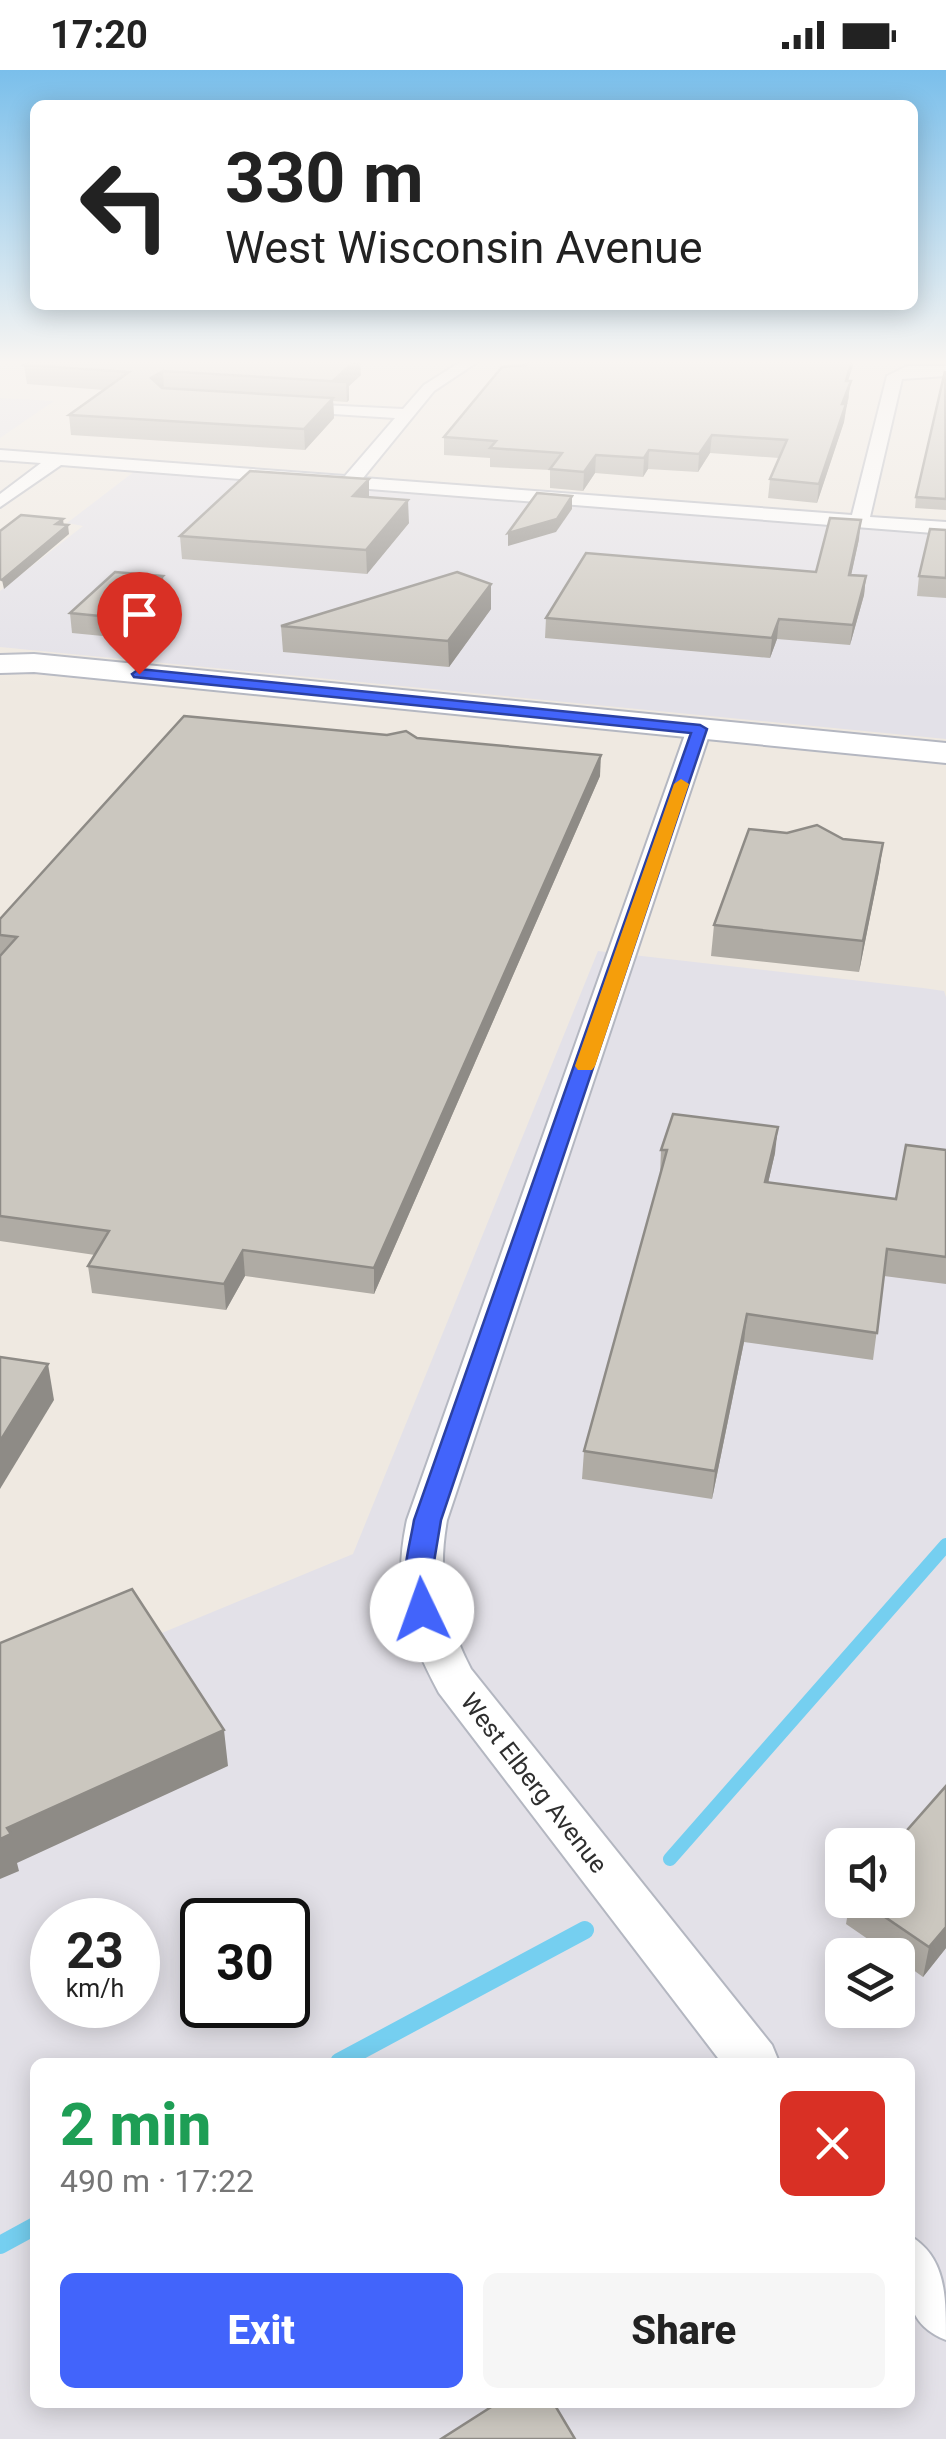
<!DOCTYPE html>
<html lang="en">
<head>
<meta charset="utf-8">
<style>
  body { margin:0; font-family:Roboto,sans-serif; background:#f6f6f6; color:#222; height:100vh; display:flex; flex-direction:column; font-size:38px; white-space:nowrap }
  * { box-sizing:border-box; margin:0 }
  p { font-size:32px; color:#767676 }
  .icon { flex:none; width:55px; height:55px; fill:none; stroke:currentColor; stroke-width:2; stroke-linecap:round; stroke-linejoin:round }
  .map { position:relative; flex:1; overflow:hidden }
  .panel { position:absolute; left:30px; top:1988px; width:885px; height:350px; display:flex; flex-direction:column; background:#fff; border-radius:15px; box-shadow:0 5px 25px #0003 }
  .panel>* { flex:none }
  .top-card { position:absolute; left:30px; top:30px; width:888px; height:210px; border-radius:15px; box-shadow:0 5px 25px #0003; background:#fff; color:#222; overflow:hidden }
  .controls { position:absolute; left:825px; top:1758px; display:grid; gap:20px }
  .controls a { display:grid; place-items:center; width:90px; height:90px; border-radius:15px; background:#fff; box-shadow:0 5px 25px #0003; font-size:50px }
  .speed { position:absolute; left:30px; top:1828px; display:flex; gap:20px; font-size:50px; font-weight:700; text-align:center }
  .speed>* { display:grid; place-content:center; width:130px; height:130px; border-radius:50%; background:#fff; box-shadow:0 5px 25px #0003; line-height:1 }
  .speed small { font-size:25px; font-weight:400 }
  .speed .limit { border:5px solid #111; border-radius:15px; background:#fff; color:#111 }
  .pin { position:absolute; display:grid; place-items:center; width:85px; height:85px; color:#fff; margin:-102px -42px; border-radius:50% 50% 50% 0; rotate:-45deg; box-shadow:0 0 10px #0007 }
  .pin .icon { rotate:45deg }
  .me { position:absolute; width:110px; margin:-55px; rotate:357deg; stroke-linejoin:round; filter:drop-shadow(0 0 8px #0008) }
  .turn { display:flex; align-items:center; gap:35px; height:210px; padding:0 30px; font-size:45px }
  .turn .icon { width:130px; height:130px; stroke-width:2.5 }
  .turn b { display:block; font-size:70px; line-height:85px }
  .round { display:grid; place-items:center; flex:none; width:105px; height:105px; border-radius:15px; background:#f6f6f6 }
  .head { display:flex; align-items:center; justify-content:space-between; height:170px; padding:0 30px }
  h1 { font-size:60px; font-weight:800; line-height:75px; color:#1e9e55 }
  .action { display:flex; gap:20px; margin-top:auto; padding:20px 30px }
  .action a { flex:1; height:115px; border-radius:15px; background:#4264fb; color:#fff; font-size:40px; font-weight:800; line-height:115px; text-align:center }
  .action a+a { background:#f6f6f6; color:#222 }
  .status { display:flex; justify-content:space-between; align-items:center; height:70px; padding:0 50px; background:#fff; direction:ltr }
  .status svg { height:28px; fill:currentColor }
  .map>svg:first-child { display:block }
</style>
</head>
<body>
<div class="status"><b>17:20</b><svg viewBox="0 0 49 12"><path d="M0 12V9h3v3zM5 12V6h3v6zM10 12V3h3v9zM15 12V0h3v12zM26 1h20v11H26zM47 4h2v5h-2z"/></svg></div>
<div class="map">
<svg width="946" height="2369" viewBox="0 0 946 2369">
  <rect width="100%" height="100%" fill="#efe9e1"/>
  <g fill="#e3e1e8" fill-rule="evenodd">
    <path d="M0,328L54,331L0,368Z"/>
    <path d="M135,401L946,463V669L0,577V521L83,456L67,453Z"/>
    <path d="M598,881L923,918L944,921L946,927V2369H0V1630L353,1484ZM842,1775H898V1830H842ZM52,1850H138V1935H52ZM202,1850H288V1935H202ZM842,1885H898V1940H842ZM35,1992H910V2332H35Z"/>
  </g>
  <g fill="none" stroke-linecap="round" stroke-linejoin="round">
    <path stroke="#75cff0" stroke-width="14" d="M670,1789L946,1475"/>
    <g stroke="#75cff0" stroke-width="18">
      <path d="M339,1992L585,1860"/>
      <path d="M0,2175L35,2156"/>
    </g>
    <defs>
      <g id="minor">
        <path d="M465,289H482L434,321L363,408L852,445L887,306L907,296H946V306L902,309L870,447L946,452V464L61,395L0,437V424L41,393L0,390V380L345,406L395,348L287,341L279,336L281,333L403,339L424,315Z"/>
        <path d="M699,652L711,659L447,1450C437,1506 445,1549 471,1599L772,1975L779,1992H721L439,1623C406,1561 392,1520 407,1450L687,659Z"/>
        <path d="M910,2166C946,2187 946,2225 946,2270C897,2250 910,2212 910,2166Z"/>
      </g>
      <path id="secondary" d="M34,584L946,673V693L34,602L0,603V585Z"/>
    </defs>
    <use href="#minor" stroke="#b4b7c1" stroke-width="4"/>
    <use href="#secondary" stroke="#b4b7c1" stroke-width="4"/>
    <use href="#minor" fill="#fff" fill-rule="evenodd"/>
    <use href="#secondary" fill="#fff" fill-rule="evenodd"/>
  </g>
  <g fill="#afaba4">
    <path d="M530,289H855L848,311L849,328L845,339L844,352L817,433L768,428L770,409L779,388L710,383L698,402L648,399L643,407L595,403L583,421L550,418V400L490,397V388L444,385V367Z"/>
    <path d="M24,295L361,305L349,316V330L347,332L333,331L334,348L305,380L71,365L69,345L104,320L27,314Z"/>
    <path d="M946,301V440L915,438L916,427Z"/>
    <path d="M369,427L409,453L367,504L182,489L180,466Z"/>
    <path d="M946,460V528L917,526L919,506Z"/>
    <path d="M859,469L851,505L866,506L864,525L850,575L777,569L770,588L545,568L546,548L816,502Z"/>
    <path d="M491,514V539L449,597L283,582L281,556Z"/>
    <path d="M164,525L123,568L72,563L70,543Z"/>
    <path d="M417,668L600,706L374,1224L245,1206L226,1240L92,1223L88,1196L95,1185L0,1171V849Z"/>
    <path d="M843,769L883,773L879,802L859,902L711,886L714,855Z"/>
    <path d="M661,1080L775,1083L768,1113L896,1129L946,1080V1214L884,1206L873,1290L744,1272L712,1429L582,1409L584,1381L660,1106Z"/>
    <path d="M850,1830H898L946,1878L923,1907L898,1889V1885H891L846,1854Z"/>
  </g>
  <g fill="#8e8b86">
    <path d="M342,289H360L361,305L349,316V330L347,332L346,312H335Z"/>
    <path d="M852,289H855L844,323L846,306Z"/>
    <path d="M163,301L164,320L151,308Z"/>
    <path d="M851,311L844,352L817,433L819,414L842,334Z"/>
    <path d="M333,328L334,348L305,380L304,359Z"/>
    <path d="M712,365L710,383L698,402L699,384Z"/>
    <path d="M649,380L648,399L643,407L644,388Z"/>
    <path d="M596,385L595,403L583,421L584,402Z"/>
    <path d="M369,409V431L353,426Z"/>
    <path d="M572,426V439L556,462L508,476V463Z"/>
    <path d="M408,430L409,453L367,504L366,480Z"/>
    <path d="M63,449L64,457L68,455L69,464L4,519L2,510Z"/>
    <path d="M861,450L859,469L847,524L849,505Z"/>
    <path d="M163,506L164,525L123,568L120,548Z"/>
    <path d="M866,506L864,525L850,575L853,555Z"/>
    <path d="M491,514V539L449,597L448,571Z"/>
    <path d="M779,549L777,569L770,588L772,568Z"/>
    <path d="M601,685L600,706L374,1224V1198Z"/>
    <path d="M883,773L879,802L859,902L863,871Z"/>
    <path d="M778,1057L775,1083L762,1139L765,1112Z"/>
    <path d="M243,1180L245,1206L226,1240L224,1214Z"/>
    <path d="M747,1244L744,1272L712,1429L715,1401Z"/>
    <path d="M48,1294L54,1330L0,1419V1371Z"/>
    <path d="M224,1660L228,1696L17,1793L19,1801L0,1809V1769L7,1758Z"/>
    <path d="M946,1857V1878L923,1907L929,1877Z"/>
  </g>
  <g fill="#cbc7bf" stroke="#8e8b86" stroke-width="2.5">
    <path d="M34,289H357L335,309L348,310L346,312L163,301L151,308L162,318L333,328L304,359L69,345L129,302L24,295Z"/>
    <path d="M530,289H852L846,311H851L842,334H846L819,414L770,409L787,370L712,365L699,384L649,380L644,388L596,385L584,402L550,399L562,383L490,378L496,371L444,367L502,297L525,295Z"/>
    <path d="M945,301L946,429L916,427Z"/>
    <path d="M250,401L369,409L353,426L408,430L366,480L180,466Z"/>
    <path d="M537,423L572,426L557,449L508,463Z"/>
    <path d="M21,445L63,449L56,454L68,455L2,510L0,509V461Z"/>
    <path d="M830,448L861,450L849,505L866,506L853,555L779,549L772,568L546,548L586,483L816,502Z"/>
    <path d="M930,459L946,460V508L919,506Z"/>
    <path d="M115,502L163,506L120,548L70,543Z"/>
    <path d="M457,502L491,514L448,571L281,556Z"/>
    <path d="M184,646L387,665L406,661L417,668L601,685L374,1198L243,1180L224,1214L88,1196L109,1161L0,1146V886L17,867L0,865V849Z"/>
    <path d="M817,755L843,769L883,773L863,871L714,855L749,759L787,763Z"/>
    <path d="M673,1044L778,1057L765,1112L896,1129L906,1075L946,1080V1187L887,1179L877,1263L747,1244L715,1401L584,1381L667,1080H661Z"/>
    <path d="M0,1287L48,1294L0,1371Z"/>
    <path d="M132,1519L224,1660L7,1758L11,1764L0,1769V1573Z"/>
    <path d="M946,1716V1857L929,1877L860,1830H898V1775H894Z"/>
    <path d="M499,2332H553L575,2369H441Z"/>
  </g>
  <linearGradient id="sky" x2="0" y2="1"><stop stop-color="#7abfeb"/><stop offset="0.47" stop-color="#f8f5f2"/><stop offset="1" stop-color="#f8f5f2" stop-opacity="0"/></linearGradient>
  <rect width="946" height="621" fill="url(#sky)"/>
  <path fill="#4264fb" stroke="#2b41a3" stroke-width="2.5" d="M139,599L700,655L707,659L441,1450L431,1510L436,1540L432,1547L422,1550L412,1547C396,1518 409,1481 414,1450L691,663L134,607L132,604Z"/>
  <path fill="#f59e0b" d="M681,709L689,714L595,996L592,1000H578L575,996L674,714Z"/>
  <g text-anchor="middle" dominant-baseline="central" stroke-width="8" stroke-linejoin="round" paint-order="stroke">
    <g font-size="25" fill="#2e2e2e" stroke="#fff">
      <text transform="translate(534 1713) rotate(52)">West Elberg Avenue</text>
    </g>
  </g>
</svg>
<div class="controls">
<a><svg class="icon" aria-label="sound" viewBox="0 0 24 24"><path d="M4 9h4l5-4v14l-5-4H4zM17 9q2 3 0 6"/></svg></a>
<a><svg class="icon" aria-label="layers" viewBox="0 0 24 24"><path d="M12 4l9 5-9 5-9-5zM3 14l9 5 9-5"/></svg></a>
</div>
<div class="speed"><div>23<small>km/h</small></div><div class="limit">30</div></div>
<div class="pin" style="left:139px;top:604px;background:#d93025"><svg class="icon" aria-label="arrive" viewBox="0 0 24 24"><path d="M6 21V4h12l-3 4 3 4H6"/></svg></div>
<svg class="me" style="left:422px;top:1540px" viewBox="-20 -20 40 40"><circle r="19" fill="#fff"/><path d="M0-13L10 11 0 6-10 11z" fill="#4264fb"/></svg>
<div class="top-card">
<div class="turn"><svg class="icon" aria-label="left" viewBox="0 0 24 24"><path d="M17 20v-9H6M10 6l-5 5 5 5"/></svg><div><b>330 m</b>West Wisconsin Avenue</div></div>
</div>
<section class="panel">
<div class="head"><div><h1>2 min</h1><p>490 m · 17:22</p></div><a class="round" style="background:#d93025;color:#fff"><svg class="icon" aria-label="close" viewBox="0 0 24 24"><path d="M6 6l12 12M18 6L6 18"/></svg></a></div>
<div class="action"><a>Exit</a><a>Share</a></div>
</section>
</div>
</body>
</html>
